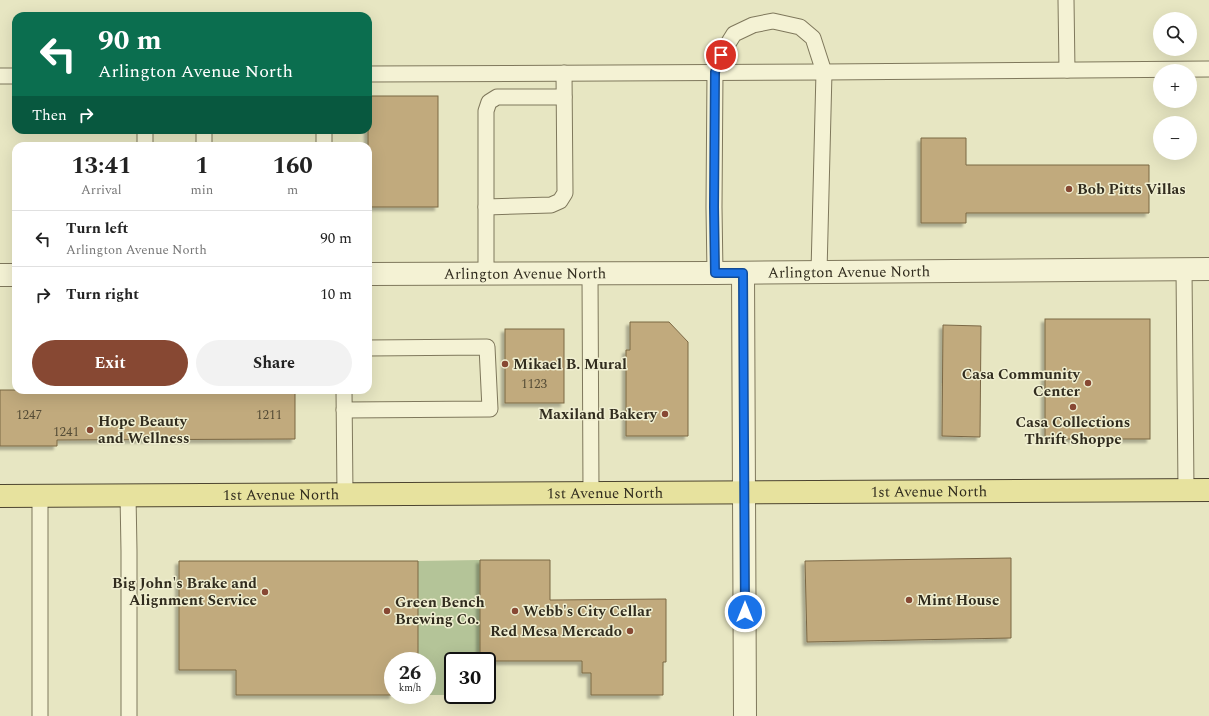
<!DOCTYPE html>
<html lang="en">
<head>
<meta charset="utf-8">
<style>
  body { margin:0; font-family:Spectral,serif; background:#f2f2f2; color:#222; height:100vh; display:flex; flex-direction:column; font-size:15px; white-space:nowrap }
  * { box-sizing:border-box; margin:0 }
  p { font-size:13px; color:#767676 }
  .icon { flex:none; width:22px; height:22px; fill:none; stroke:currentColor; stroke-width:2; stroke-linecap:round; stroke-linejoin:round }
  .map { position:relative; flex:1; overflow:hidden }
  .drawer { position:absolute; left:12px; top:142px; width:360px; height:252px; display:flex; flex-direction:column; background:#fff; border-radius:12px; box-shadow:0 4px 16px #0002 }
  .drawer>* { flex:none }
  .banner { position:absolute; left:12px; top:12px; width:360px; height:122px; border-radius:12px; box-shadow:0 4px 16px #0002; background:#0b6e4f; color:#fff; overflow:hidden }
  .tools { position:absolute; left:1153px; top:12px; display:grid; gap:8px }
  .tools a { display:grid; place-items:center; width:44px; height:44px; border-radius:50%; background:#fff; box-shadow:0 4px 16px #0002; font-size:20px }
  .speed { position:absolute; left:384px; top:652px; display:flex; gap:8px; font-size:20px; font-weight:700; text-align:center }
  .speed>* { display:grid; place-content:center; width:52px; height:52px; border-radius:50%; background:#fff; box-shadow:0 4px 16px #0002; line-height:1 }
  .speed small { font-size:10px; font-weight:400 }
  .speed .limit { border:2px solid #111; border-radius:6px; background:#fff; color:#111 }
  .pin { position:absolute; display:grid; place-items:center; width:34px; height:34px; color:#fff; margin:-17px; border:2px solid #fff; border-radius:50%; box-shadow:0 1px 4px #0007 }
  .me { position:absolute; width:44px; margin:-22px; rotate:0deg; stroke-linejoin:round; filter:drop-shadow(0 0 3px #0008) }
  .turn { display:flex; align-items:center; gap:14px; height:84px; padding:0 20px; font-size:18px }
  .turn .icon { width:52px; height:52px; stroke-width:2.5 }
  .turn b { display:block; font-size:28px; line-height:34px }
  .then { display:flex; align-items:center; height:38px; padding:0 20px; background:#0003; gap:8px; font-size:15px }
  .eta { display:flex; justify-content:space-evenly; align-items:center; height:68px; text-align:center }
  .eta b { font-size:24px; font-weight:700; line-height:28px }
  .cta { display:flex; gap:8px; margin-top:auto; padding:8px 20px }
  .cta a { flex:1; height:46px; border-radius:24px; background:#874833; color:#fff; font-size:16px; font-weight:700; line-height:46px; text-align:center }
  .cta a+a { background:#f2f2f2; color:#222 }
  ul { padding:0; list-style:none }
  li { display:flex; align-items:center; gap:12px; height:56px; padding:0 20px; border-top:1px solid #e0e0e0 }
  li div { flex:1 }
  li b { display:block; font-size:15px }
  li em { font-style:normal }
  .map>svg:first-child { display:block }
</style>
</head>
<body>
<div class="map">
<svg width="1209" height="716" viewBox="0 0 1209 716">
  <defs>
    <filter id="shadow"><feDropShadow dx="-3.5" dy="3.5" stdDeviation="1" flood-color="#0004"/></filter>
  </defs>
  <rect width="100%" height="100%" fill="#e7e6c2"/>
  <path fill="#b4c498" d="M480,560V661H453V695H427V661H418V561Z"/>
  <g fill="#c1aa7d" stroke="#7b6845" filter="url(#shadow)">
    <rect x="368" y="96" width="70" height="111"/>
    <path d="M921,138H966V165H1149V213H966V223H921Z"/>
    <rect x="1045" y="319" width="105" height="120"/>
    <path d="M630,322H669L688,342V436H626V350H630Z"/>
    <path d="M943,325L981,326L980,437L942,436Z"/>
    <rect x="505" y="329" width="59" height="74"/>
    <path d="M0,390H295V439L57,440V446H0Z"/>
    <path d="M1011,558V638L807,642L805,561Z"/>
    <path d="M480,560H550V600L666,599V662H663V695H591V673H582V661H480Z"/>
    <path d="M179,561H418V661H393V695H236V670H179Z"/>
  </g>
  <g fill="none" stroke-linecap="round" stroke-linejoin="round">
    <defs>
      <g id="lane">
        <path d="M1066,0L1067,70"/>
        <path d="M368,74L824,72L1209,69"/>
        <path d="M0,76H16"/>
        <path d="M145,146V130"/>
        <path d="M204,146V130"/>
        <path d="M324,146V130"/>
        <path d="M486,207L551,205L560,201L565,193L564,73"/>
        <path d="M1184,270L1186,490"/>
        <path d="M715,273L714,207L715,72L721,55L734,34L753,25L773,21L800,27L813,38L824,72L819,272"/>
        <path d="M486,274V111L489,102L497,97H564"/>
        <path d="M590,274L591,493"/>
        <path d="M344,390L345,495"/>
        <path d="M344,410L490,409L487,347L368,348"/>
        <path d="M128,495L129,551V716"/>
        <path d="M40,716V496"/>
      </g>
      <g id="street">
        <path d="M743,273L745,716"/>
        <path id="s1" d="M368,274L715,273L1209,269"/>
        <path d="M0,275H16"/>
      </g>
      <g id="primary">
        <path id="s2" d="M0,496L1209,490"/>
      </g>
    </defs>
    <use href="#lane" stroke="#7f785c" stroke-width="17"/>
    <use href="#street" stroke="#7f785c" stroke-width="24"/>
    <use href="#primary" stroke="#4d4530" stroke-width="24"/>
    <use href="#lane" stroke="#f4f2d4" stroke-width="15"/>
    <use href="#street" stroke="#f4f2d4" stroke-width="22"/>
    <use href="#primary" stroke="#e7e29e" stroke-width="22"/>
  </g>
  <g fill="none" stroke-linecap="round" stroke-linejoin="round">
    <defs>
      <path id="route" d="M721,55L715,72L714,207L715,273H743L745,612"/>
    </defs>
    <use href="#route" stroke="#114b97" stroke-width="10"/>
    <use href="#route" stroke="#1a73e8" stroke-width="7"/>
  </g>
  <g fill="#874833" stroke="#f0efd1" stroke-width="1.5">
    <circle cx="1069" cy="189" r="4"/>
    <circle cx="505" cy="364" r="4"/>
    <circle cx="1088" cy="383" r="4"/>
    <circle cx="1073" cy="407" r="4"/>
    <circle cx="665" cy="414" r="4"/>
    <circle cx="90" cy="430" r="4"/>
    <circle cx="265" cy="592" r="4"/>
    <circle cx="909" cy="600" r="4"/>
    <circle cx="387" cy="611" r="4"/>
    <circle cx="515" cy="611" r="4"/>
    <circle cx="630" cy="631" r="4"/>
  </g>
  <g text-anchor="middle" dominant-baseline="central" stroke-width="3" stroke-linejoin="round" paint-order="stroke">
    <g font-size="13" fill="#554c36">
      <text x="534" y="384">1123</text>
      <text x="29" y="415">1247</text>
      <text x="269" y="415">1211</text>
      <text x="66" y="432">1241</text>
    </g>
    <g font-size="15" font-weight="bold" fill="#312c1e" stroke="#f0efd1" text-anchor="start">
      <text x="1077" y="189">Bob Pitts Villas</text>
      <text x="513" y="364">Mikael B. Mural</text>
      <text x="1080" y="374" text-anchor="end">Casa Community<tspan x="1080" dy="17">Center</tspan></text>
      <text x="657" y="414" text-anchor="end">Maxiland Bakery</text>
      <text x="98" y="421">Hope Beauty<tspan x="98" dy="17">and Wellness</tspan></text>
      <text x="1073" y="422" text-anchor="middle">Casa Collections<tspan x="1073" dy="17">Thrift Shoppe</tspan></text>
      <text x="257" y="583" text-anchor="end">Big John's Brake and<tspan x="257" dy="17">Alignment Service</tspan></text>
      <text x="917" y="600">Mint House</text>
      <text x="395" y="602">Green Bench<tspan x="395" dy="17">Brewing Co.</tspan></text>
      <text x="523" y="611">Webb's City Cellar</text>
      <text x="622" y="631" text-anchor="end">Red Mesa Mercado</text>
    </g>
    <g font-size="15" fill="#312c1e" stroke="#f0efd1">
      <text stroke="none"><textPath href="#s1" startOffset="481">Arlington Avenue North</textPath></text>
      <text stroke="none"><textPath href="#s1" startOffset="157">Arlington Avenue North</textPath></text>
      <text stroke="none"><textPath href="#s2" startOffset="929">1st Avenue North</textPath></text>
      <text stroke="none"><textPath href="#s2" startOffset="605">1st Avenue North</textPath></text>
      <text stroke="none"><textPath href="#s2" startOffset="281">1st Avenue North</textPath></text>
    </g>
  </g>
</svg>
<div class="tools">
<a><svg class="icon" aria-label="search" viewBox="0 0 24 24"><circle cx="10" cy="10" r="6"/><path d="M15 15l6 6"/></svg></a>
<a>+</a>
<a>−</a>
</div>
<div class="speed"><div>26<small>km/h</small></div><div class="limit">30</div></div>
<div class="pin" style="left:721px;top:55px;background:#d93025"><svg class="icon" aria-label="arrive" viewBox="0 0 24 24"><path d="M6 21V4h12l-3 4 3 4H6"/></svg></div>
<svg class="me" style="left:745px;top:612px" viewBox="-20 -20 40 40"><circle r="17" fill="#1a73e8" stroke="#fff" stroke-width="3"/><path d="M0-11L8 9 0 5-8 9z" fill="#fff"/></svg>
<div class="banner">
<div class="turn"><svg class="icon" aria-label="left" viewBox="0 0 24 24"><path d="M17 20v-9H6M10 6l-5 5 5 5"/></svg><div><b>90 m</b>Arlington Avenue North</div></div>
<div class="then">Then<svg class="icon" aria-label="right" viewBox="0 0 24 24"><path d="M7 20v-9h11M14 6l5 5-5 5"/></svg></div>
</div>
<section class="drawer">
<div class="eta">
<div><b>13:41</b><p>Arrival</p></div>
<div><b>1</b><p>min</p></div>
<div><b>160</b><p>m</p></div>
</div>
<ul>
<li><svg class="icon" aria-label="left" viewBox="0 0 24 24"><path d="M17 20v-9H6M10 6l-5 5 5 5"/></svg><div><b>Turn left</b><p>Arlington Avenue North</p></div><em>90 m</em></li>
<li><svg class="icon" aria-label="right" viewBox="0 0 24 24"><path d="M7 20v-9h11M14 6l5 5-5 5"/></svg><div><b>Turn right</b></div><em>10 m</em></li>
</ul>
<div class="cta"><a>Exit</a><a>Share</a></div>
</section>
</div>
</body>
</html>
